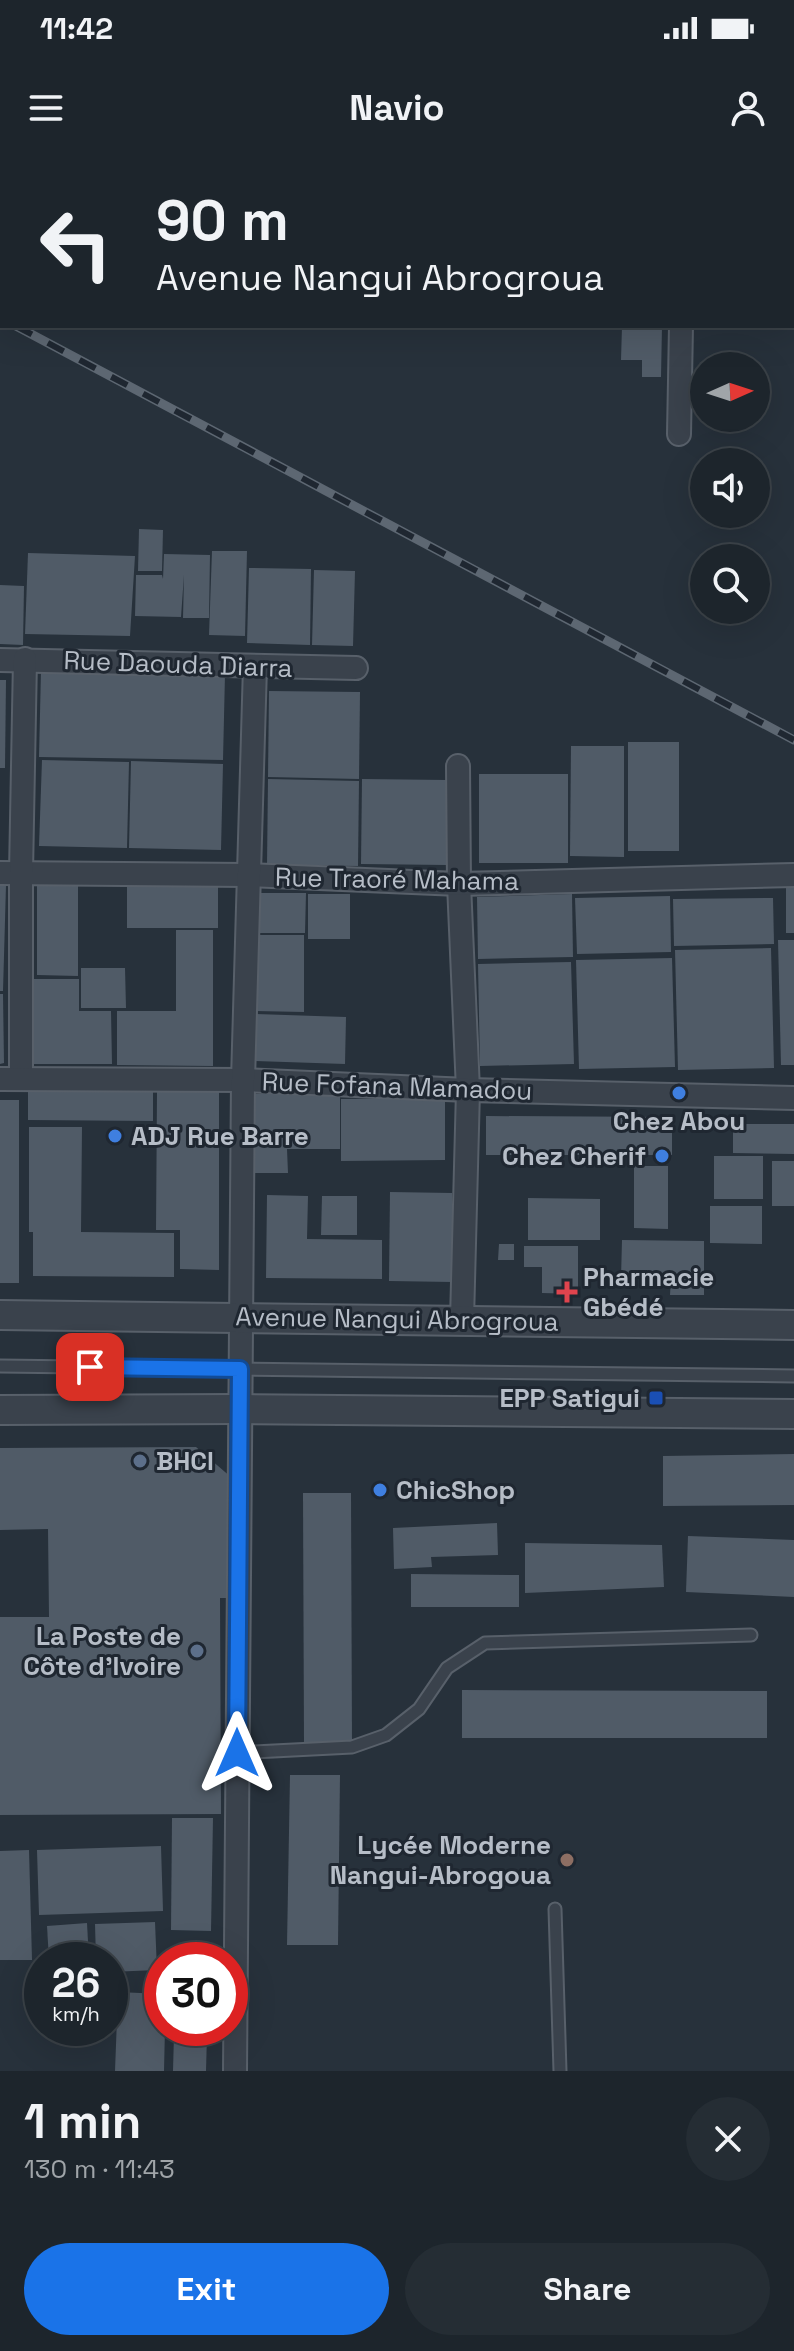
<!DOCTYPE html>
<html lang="en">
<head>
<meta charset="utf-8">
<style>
  body { margin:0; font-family:"Space Grotesk",sans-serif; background:#252d34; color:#f1f3f6; height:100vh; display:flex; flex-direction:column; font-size:30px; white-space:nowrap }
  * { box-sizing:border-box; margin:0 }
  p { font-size:26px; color:#a0a5a9 }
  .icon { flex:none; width:44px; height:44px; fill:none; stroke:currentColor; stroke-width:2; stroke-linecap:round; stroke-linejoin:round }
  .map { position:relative; height:1911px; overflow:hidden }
  .details { display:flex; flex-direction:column; background:#1d252c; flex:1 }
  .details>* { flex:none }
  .guide { position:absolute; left:0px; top:0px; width:794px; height:168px; box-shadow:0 8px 32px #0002,0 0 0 2px #3b4248; background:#1d252c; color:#f1f3f6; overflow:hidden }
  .needle { width:52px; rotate:87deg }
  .controls { position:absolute; left:690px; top:192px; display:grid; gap:16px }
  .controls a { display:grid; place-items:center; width:80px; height:80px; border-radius:50%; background:#1d252c; box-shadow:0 8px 32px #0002,0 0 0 2px #3b4248; font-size:40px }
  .speed { position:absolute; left:24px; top:1782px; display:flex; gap:16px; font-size:40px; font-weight:700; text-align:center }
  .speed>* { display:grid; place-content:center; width:104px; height:104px; border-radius:50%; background:#1d252c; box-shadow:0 8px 32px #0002,0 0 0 2px #3b4248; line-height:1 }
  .speed small { font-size:20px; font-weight:400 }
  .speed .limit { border:12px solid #d22; background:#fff; color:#111 }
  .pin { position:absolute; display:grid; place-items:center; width:68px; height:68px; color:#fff; margin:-34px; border-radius:16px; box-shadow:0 4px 12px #0006 }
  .me { position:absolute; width:88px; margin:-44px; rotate:0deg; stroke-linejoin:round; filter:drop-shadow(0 0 6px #0008) }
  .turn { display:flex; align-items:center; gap:28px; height:168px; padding:0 24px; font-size:36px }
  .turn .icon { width:104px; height:104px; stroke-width:2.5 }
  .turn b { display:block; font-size:56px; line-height:68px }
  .round { display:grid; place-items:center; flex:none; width:84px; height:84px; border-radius:42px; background:#252d34 }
  .summary { display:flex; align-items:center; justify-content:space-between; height:136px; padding:0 24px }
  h1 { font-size:48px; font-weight:700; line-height:60px }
  .button { display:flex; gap:16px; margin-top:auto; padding:16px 24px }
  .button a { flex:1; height:92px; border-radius:48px; background:#1a73e8; color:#fff; font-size:32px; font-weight:700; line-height:92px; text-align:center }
  .button a+a { background:#252d34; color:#f1f3f6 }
  .status { display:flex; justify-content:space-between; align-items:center; height:56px; padding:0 40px; background:#1d252c; direction:ltr }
  .status svg { height:22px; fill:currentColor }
  header { display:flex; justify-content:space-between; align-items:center; height:104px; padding:0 24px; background:#1d252c; font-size:36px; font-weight:700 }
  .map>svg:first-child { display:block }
</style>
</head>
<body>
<div class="status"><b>11:42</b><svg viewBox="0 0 49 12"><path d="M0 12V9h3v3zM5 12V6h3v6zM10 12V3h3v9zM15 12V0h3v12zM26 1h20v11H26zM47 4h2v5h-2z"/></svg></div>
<header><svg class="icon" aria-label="menu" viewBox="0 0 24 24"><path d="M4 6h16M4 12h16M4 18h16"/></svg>Navio<svg class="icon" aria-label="person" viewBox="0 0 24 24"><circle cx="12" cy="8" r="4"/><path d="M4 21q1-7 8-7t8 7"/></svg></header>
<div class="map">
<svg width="794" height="1911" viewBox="0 0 794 1911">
  <rect width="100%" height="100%" fill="#27313b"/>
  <g fill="#505b67">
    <path d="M622,166H662L661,217H642V200H621Z"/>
    <path d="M139,369L163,370L162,411H138Z"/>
    <path d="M212,391H247L245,476L209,475Z"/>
    <path d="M28,393L135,396L130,476L25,474Z"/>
    <path d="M164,394L210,395L209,458H183L184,415L181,457L135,456L136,415H162L163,419Z"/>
    <path d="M249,408L311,409L310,485L247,483Z"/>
    <path d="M314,410L355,411L353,486L312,485Z"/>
    <path d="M0,425L24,426L23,485L0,484Z"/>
    <path d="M41,510L225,514L223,600L39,597Z"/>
    <path d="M0,520H6L5,608H0Z"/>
    <path d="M269,531L360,532L359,619L268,617Z"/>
    <rect x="628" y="582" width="51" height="109"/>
    <path d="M571,586H624V697L570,696Z"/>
    <path d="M42,600L129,602L127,688L39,686Z"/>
    <path d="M131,601L223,604L221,690L129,688Z"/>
    <rect x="479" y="614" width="89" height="89"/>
    <path d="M268,619L359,621L358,706L267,705Z"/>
    <path d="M362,619L447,620L446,705L361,704Z"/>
    <path d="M37,717H78V816L37,815Z"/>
    <path d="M0,725H6L3,831H0Z"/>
    <rect x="127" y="725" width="91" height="43"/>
    <rect x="786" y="727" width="8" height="46"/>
    <path d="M255,733H306L305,773H255Z"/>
    <rect x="308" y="734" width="42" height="45"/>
    <path d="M572,734L573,797L478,799L477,737Z"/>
    <path d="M670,736L671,792L577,794L575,738Z"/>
    <path d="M773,738L774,784L674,786L673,739Z"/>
    <path d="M176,770H213V906L117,905V851H176Z"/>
    <path d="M255,775H304V852L255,851Z"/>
    <path d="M778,780H794V905H781Z"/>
    <path d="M771,788L774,908L678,910L675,790Z"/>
    <path d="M672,798L675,907L579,909L576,800Z"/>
    <path d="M571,802L574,904L480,906L478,804Z"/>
    <path d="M81,808H125L126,848H81Z"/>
    <path d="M33,819H79V851H111L112,904H34Z"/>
    <path d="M0,834H3L4,903L0,904Z"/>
    <path d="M256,854L346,857L345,904L255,901Z"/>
    <path d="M28,924H153V961L28,960Z"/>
    <path d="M157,932H219V1110L180,1109V1070H156Z"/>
    <path d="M249,934H340V989H287L288,1013H249Z"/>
    <path d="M445,938V1000L341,1001V939Z"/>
    <rect x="0" y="940" width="19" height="183"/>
    <path d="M486,956L672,957V995H486Z"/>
    <path d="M733,964H794V994L733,993Z"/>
    <path d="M29,967H82L81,1072L174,1073V1117L33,1116V1072H29Z"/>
    <rect x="714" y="996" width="49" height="43"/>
    <rect x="772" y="1001" width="22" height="45"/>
    <path d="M634,1006H668V1069L634,1068Z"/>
    <path d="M390,1032L452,1033V1122L389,1121Z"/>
    <path d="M267,1035L308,1036L307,1079L382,1080V1119L266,1118Z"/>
    <path d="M322,1036H357V1075H321Z"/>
    <path d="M528,1038L600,1039V1080H528Z"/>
    <path d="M710,1046H762V1084L710,1083Z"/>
    <path d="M622,1080L704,1081V1135H670L671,1118H621Z"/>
    <path d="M499,1084H514V1100H498Z"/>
    <path d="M524,1086H578V1134L542,1133V1107H524Z"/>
    <path d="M196,1287L232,1318L233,1438H220L221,1654L0,1655V1457H49L48,1369L0,1370V1288Z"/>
    <path d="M794,1294V1345L663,1346V1296Z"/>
    <path d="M303,1333H351L352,1584L304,1583Z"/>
    <path d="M497,1363L498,1395L431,1397L432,1407L394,1409L393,1368Z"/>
    <path d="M688,1376L794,1380V1437L686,1432Z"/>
    <path d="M525,1383L662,1385L664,1427L525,1433Z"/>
    <path d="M411,1414L519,1415V1447H411Z"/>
    <path d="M462,1530L767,1531V1578H462Z"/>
    <path d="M290,1615H340L338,1785H287Z"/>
    <path d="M172,1658H213L211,1771L171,1770Z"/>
    <path d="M161,1686L163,1751L39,1755L37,1690Z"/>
    <path d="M29,1690L32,1800H0V1691Z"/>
    <path d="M155,1762L157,1810L110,1812V1800H96L95,1764Z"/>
    <path d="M87,1763L89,1800H49L47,1766Z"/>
    <path d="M118,1832L162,1834V1868H165L164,1911H115Z"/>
    <path d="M174,1874L207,1875L206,1911H173Z"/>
  </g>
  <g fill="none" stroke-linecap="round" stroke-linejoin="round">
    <defs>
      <g id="service">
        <path d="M0,1206L794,1216"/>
        <path d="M237,1593L352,1587L386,1575L419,1549L447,1508L485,1483L751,1475"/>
        <path d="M555,1749L560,1911"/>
      </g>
      <g id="minor">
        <path d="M664,0L668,2"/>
        <path d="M686,2V0"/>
        <path d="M792,58L794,59"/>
        <path d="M679,274L681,166"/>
        <path d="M0,500L356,508"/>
        <path d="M458,606L459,724L468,930L462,1160"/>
        <path d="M0,713L248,715L459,724L794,715"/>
        <path d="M21,918V713L25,499"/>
        <path d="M0,919L243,920L468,930L794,938"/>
        <path d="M235,1911L243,920L255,506"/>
      </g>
      <g id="tertiary">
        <path d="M0,1155L794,1165"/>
        <path d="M0,1250L240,1249L794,1254"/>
      </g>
    </defs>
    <use href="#service" stroke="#58606a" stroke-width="15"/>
    <use href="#minor" stroke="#58606a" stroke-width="26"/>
    <use href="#tertiary" stroke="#58606a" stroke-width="32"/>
    <use href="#service" stroke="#3a424c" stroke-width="11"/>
    <use href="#minor" stroke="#3a424c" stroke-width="22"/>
    <use href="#tertiary" stroke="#3a424c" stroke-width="28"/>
    <defs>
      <g id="rail">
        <path d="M0,158L2,159"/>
        <path d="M16,166L794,580"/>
      </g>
    </defs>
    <use href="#rail" stroke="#5d6772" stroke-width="9"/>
    <use href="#rail" stroke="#1f2731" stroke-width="6" stroke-dasharray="18" stroke-linecap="butt"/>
  </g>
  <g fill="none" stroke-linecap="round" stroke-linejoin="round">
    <defs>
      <path id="route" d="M90,1207L240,1209L237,1593"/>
    </defs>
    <use href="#route" stroke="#114b97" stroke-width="20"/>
    <use href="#route" stroke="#1a73e8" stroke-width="14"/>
  </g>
  <g fill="#3f7fe0" stroke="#1f2731" stroke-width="3">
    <circle cx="679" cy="933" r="8"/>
    <circle cx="115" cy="976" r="8"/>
    <circle cx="662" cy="996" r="8"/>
    <circle cx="380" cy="1330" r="8"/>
  </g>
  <path fill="#e0444e" stroke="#1f2731" stroke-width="3" d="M563 1120h8v8h8v8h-8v8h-8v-8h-8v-8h8z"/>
  <rect fill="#1a4fb4" stroke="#1f2731" stroke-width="3" x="648" y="1230" width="16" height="16" rx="4"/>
  <g fill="#5c6f8a" stroke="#1f2731" stroke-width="3">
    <circle cx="140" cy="1301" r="8"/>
    <circle cx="197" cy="1491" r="8"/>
  </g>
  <circle fill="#8d6e63" stroke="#1f2731" stroke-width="3" cx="567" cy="1700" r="8"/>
  <g text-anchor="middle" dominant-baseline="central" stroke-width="6" stroke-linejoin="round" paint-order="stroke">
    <g font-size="26" fill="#b6bdc7" stroke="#1f2731">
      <text transform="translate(178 504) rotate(2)">Rue Daouda Diarra</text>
      <text transform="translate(397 719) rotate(1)">Rue Traoré Mahama</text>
      <text transform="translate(397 926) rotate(2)">Rue Fofana Mamadou</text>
      <text transform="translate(397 1159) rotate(1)">Avenue Nangui Abrogroua</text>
    </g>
    <g font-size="26" font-weight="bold" fill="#b6bdc7" stroke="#1f2731" text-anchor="start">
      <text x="679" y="961" text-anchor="middle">Chez Abou</text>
      <text x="131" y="976">ADJ Rue Barre</text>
      <text x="646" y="996" text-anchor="end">Chez Cherif</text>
      <text x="583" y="1117">Pharmacie<tspan x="583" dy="30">Gbédé</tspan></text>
      <text x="640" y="1238" text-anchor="end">EPP Satigui</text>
      <text x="156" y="1301">BHCI</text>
      <text x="396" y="1330">ChicShop</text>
      <text x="181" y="1476" text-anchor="end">La Poste de<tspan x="181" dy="30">Côte d'Ivoire</tspan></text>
      <text x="551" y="1685" text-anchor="end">Lycée Moderne<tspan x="551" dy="30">Nangui-Abrogoua</tspan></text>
    </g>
  </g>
</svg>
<div class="controls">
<a><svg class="needle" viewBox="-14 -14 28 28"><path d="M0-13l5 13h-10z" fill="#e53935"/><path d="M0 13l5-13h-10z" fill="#a0a5a9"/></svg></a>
<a><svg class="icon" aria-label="sound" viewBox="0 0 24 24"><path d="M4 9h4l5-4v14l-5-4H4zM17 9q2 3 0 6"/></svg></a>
<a><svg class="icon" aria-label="search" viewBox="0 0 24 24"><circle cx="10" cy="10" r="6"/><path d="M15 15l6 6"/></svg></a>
</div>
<div class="speed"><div>26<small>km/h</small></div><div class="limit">30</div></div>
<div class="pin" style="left:90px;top:1207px;background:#d93025"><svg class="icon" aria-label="arrive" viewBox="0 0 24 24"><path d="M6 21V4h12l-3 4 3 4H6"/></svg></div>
<svg class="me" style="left:237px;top:1593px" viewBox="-20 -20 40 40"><path d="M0-17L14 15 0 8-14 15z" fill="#1a73e8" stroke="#fff" stroke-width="4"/></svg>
<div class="guide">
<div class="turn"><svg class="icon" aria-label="left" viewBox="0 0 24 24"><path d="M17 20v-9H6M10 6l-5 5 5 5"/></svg><div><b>90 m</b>Avenue Nangui Abrogroua</div></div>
</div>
</div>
<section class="details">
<div class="summary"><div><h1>1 min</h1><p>130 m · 11:43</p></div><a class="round"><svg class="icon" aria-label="close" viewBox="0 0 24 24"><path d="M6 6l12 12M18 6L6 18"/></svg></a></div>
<div class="button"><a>Exit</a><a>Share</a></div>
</section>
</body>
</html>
